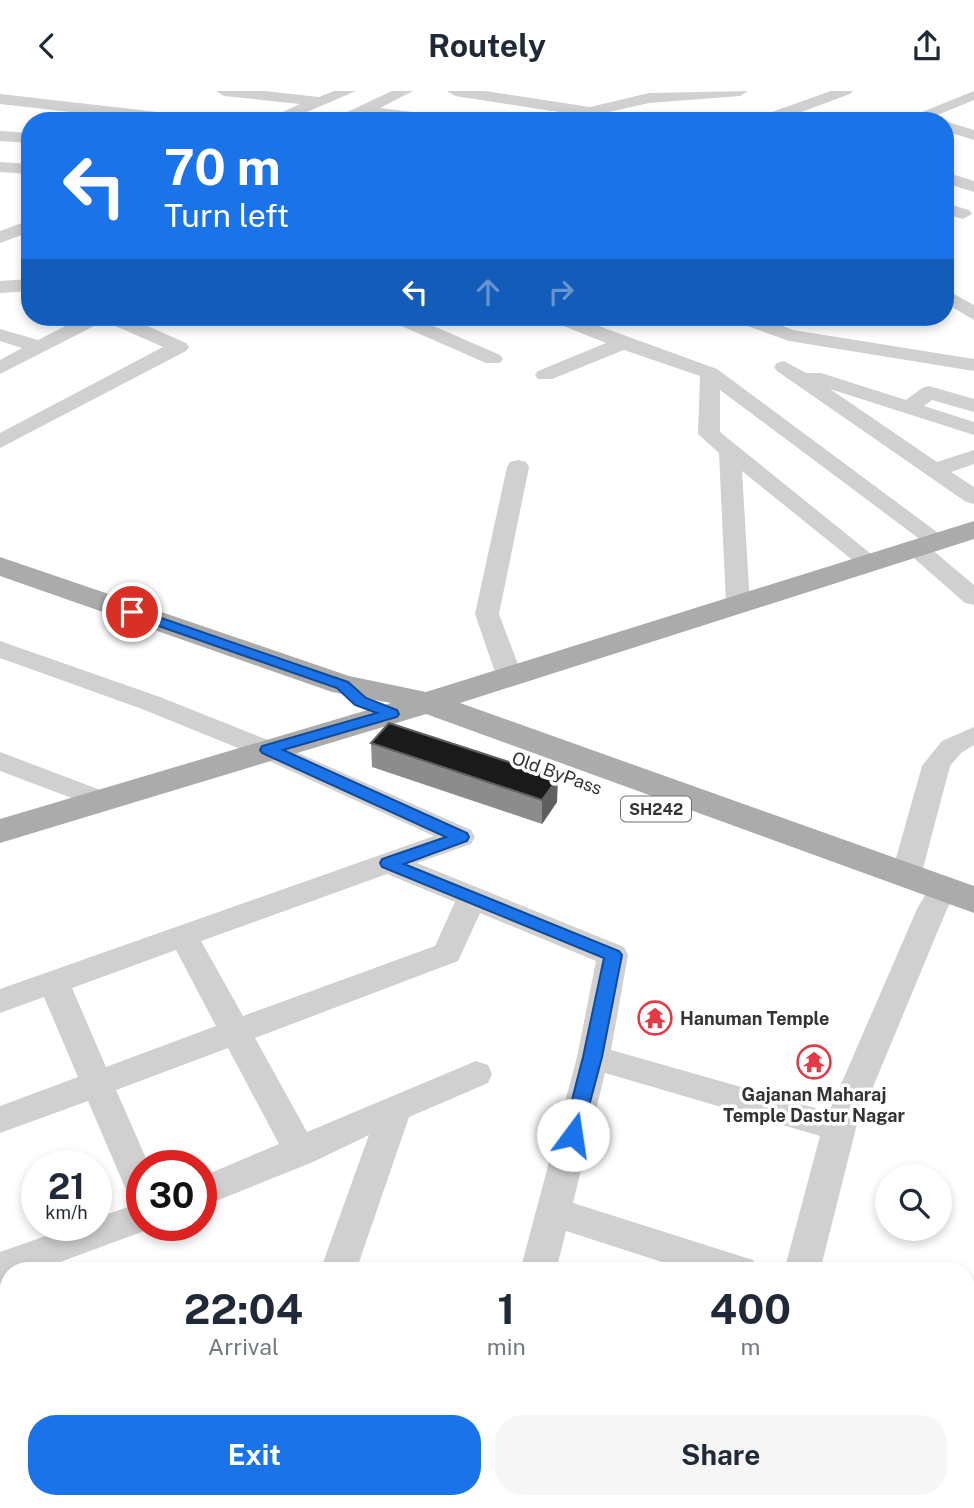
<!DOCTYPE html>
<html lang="en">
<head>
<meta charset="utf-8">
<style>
  body { margin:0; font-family:"Public Sans",sans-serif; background:#f6f6f7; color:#1f2937; height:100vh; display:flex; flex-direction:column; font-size:26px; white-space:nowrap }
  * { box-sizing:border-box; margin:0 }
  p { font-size:23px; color:#747a83 }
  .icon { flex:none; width:38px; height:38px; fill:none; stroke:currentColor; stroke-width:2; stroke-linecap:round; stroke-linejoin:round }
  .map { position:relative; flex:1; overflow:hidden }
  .side { position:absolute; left:0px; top:1171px; width:975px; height:247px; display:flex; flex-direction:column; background:#fff; border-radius:28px 28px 0 0; box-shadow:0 4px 10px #0003 }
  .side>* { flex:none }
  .guide { position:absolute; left:21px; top:21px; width:933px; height:214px; border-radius:28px; box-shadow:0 4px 10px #0003; background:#1a73e8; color:#fff; overflow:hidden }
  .buttons { position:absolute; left:875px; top:1073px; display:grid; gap:14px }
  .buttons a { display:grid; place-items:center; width:77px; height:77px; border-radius:50%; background:#fff; box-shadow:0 4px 10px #0003; font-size:35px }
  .speed { position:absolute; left:21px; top:1059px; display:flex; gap:14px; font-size:35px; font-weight:700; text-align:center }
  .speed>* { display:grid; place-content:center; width:91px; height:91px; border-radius:50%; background:#fff; box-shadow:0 4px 10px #0003; line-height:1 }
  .speed small { font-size:18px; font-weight:400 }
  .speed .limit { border:10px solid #d22; background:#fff; color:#111 }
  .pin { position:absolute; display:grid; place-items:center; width:60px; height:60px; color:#fff; margin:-30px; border:4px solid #fff; border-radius:50%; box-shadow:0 2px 7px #0007 }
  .me { position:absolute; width:77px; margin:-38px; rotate:14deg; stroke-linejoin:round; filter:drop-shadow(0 0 5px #0008) }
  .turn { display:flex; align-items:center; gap:24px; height:147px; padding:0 28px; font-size:32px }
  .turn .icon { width:91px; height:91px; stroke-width:2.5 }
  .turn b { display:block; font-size:49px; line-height:60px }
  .lanes { display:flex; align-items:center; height:66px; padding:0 28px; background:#0003; justify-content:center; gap:35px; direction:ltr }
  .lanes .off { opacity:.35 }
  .eta { display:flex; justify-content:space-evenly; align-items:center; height:119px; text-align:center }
  .eta b { font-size:42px; font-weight:700; line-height:49px }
  .action { display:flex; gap:14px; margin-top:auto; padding:14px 28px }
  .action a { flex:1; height:80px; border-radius:28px; background:#1a73e8; color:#fff; font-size:28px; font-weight:700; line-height:80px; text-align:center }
  .action a+a { background:#f6f6f7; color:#1f2937 }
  header { display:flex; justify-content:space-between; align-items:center; height:91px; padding:0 28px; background:#fff; font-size:32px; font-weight:700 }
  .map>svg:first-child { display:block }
</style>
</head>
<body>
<header><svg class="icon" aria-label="back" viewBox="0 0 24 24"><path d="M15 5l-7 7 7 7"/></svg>Routely<svg class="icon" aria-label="share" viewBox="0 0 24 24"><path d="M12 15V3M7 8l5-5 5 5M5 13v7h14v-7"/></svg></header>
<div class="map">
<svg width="974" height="1417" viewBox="0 0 974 1417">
  <rect width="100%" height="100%" fill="#fff"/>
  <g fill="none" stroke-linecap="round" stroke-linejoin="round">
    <g stroke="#cfe2ee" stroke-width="8">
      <path d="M966,1267L974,1234"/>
      <path d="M943,1417L944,1409"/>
    </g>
    <g fill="#d0d0d0" fill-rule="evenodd">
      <path d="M216,0H264L319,6L334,0H356L286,30H263L300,13L224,5Z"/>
      <path d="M392,0H413L380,17L446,25L454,30H409L364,24L350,30H328Z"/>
      <path d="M447,0H485L590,16L649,2L748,0L740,5L649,12L600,23L605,30H589L585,25L455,5Z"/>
      <path d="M831,0H853L850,3L777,30H753L755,27Z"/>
      <path d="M974,0V9L923,30H900Z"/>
      <path d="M0,3L193,25L201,30H150L0,13Z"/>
      <path d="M945,30L974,39V49L945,40Z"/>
      <path d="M0,40L30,42V52L0,50Z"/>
      <path d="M0,71L30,73V83L0,81Z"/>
      <path d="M945,81L974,90V101L945,92Z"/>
      <path d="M945,112L969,119L972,123L963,128L945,123Z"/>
      <path d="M30,129V141L0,152V140Z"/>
      <path d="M30,188V200L0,202V190Z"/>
      <path d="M945,198L974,214V229L945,212Z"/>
      <path d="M83,226H127L186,252L189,256L186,260L0,357V342L163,256L104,230L0,283V269L22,257L0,250V238L38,249Z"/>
      <path d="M288,226H313L310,230L290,231Z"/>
      <path d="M387,226H413L500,264L503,268L500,272H486L390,230Z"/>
      <path d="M549,226H574L717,278L949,450L945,455H929L720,299V341L881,471L877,476H861L742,380L750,513L747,518L738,520L729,518L726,513L719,362L698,343L700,285L624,259L552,288H538L535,284L538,280L606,252L551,230Z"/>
      <path d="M731,226H758L793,239L974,268V280L789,250L734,230Z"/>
      <path d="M784,270L806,282H821L906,309L922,297L929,295L974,308V321L932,309L924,315L974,331V344L830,298L937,371L974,359V373L951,381L974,396V413L966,411L777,280L774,276L777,272Z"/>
      <path d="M518,369L526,371L529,376L499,523L522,584L518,589L509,592L500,589L496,584L475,523L507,376L510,371Z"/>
      <path d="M916,450L924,452L974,494V514L965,512L908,462L904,457L908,452Z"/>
      <path d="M0,550L160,606L278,653L471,739L475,746L471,753L417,772L624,856L628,864L611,959L829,1021L917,818L933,791L943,788L953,791L958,798L947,818L856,1037L820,1180H784L820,1045L605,982L573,1112L753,1169L758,1180H690L566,1140L556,1180H520L577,966L596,870L480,822L458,870L255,947L307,1041L476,970L488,974L492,983L488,992L409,1026L356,1180H320L369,1044L313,1071L201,1116V1086L279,1053L228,957L116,999L149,1074H142V1134H156L155,1136L36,1180H9V1189L0,1193V1161L77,1134H96V1127L140,1112L130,1108L88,1010L0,1042V1015L78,986L44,906L0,922V898L434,745L258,665L142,618L0,567ZM387,783L455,811L435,855L243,925L201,850ZM176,859L216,935L106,976L72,897Z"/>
      <path d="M974,636V654L961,662L950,675L921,785L916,792L906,795L896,792L891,785L922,675L942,650Z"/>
      <path d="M0,661L111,703L115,709L111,715L101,718L0,680Z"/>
      <path d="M237,1409H277L274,1417H234Z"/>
      <path d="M458,1409H498L496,1417H456Z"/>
      <path d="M724,1409H764L762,1417H722Z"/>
    </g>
    <path fill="#ababab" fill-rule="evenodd" d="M974,430V448L460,612L974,795V822L426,623L0,752V728L391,612L332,601L0,485V466L349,585L426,601Z"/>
  </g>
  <path fill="#8c8c8c" d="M371,652L557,711L542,733L372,676Z"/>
  <path fill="#5f5f5f" d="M558,687L557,711L542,733V709Z"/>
  <path fill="#1a1a1a" stroke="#5f5f5f" stroke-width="2" d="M389,632L558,687L542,709L371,652Z"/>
  <path fill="#1a73e8" stroke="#114b97" stroke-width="2" d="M132,517L348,591L366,607L397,619L399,623L397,626L283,659L467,742L469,746L467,750L404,773L619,860L622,864L602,966L580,1049L573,1051L566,1049L563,1044L583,966L604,867L382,776L380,772L382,768L446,746L262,662L260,659L262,655L377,622L355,614L337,597L127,524V518Z"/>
  <defs>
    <symbol id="temple-ring" viewBox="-11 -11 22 22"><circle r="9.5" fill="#fff" stroke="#e63946" stroke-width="1.5"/><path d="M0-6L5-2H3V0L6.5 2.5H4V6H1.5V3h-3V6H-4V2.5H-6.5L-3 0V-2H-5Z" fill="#e63946"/></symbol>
  </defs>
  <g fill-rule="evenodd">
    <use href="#temple-ring" x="636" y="908" width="38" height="38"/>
    <use href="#temple-ring" x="795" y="952" width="38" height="38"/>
  </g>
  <g text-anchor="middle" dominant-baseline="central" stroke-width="7" stroke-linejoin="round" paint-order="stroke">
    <rect fill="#fff" stroke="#707070" stroke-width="2" x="621" y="705.5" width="70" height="25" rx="5"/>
    <g font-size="16" font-weight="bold" fill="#333">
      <text x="656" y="718">SH242</text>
    </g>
    <g font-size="18" fill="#333" stroke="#fff">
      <text transform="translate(557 682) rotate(20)">Old ByPass</text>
    </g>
    <g font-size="18" font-weight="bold" fill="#333" stroke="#fff" text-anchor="start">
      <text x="680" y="927">Hanuman Temple</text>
      <text x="814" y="1003" text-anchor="middle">Gajanan Maharaj<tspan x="814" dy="21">Temple Dastur Nagar</tspan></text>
    </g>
  </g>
</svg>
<div class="buttons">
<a><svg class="icon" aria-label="search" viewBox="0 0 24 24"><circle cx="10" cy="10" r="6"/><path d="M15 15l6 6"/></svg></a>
</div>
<div class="speed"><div>21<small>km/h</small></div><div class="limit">30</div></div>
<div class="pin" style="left:132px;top:521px;background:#d93025"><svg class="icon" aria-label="arrive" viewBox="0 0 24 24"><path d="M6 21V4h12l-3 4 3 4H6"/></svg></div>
<svg class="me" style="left:573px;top:1044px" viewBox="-20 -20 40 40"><circle r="19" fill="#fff"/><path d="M0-13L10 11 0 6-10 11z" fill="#1a73e8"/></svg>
<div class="guide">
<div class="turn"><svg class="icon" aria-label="left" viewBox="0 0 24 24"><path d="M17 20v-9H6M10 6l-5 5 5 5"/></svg><div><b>70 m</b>Turn left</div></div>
<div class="lanes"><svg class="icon" aria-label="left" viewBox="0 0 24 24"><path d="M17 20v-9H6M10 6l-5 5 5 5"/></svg><svg class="icon off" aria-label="ahead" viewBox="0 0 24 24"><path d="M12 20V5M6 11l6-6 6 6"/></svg><svg class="icon off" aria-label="right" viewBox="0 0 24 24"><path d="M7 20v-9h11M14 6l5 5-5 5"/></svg></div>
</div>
<section class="side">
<div class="eta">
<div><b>22:04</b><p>Arrival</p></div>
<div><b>1</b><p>min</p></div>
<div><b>400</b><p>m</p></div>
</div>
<div class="action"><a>Exit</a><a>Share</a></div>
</section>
</div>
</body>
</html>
